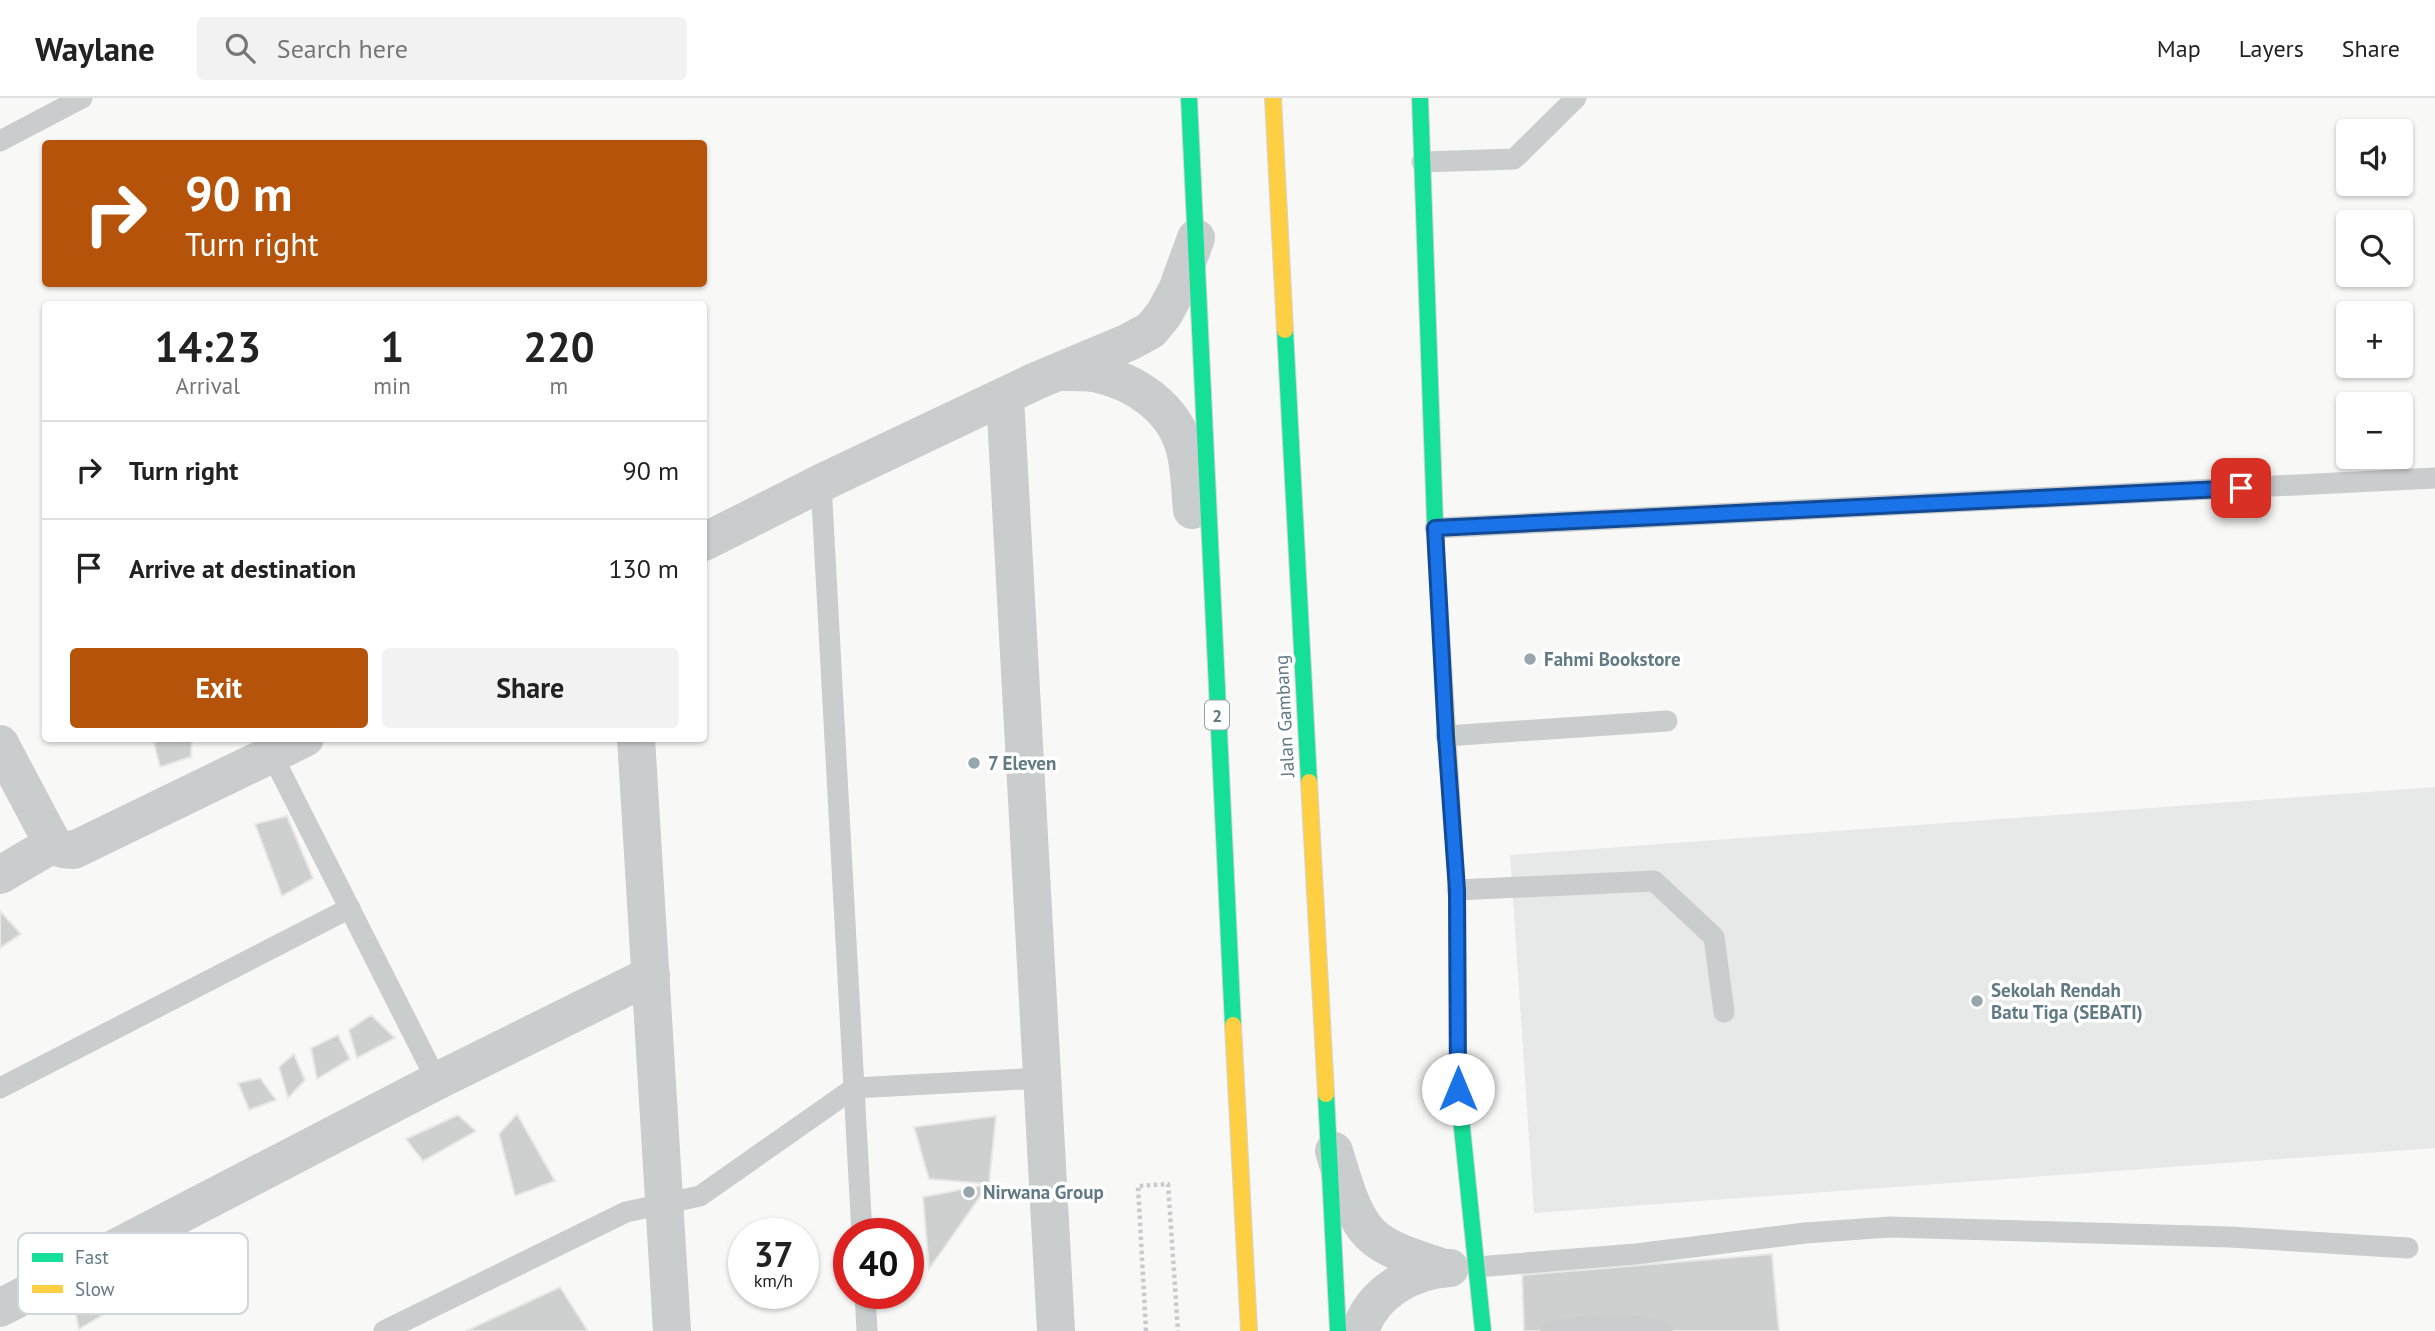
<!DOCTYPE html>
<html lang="en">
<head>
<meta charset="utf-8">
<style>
  body { margin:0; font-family:"PT Sans",sans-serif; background:#f2f2f2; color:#222; height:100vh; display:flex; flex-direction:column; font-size:26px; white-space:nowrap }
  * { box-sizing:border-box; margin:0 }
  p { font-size:23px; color:#767676 }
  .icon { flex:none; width:38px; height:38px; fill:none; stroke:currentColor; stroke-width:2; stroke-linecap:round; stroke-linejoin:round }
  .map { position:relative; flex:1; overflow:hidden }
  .panel { position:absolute; left:42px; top:203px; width:665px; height:441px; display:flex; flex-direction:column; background:#fff; border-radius:7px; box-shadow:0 2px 5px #0004 }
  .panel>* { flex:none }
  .top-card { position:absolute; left:42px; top:42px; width:665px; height:147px; border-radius:7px; box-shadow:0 2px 5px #0004; background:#b45309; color:#fff; overflow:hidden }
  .controls { position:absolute; left:2336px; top:21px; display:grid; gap:14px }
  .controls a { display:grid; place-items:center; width:77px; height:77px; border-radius:7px; background:#fff; box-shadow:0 2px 5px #0004; font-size:35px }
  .speed { position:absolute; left:728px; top:1120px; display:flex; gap:14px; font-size:35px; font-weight:700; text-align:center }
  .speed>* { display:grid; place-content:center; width:91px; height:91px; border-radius:50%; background:#fff; box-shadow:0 2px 5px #0004; line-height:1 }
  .speed small { font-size:18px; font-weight:400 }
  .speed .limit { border:10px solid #d22; background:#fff; color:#111 }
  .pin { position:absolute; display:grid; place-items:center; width:60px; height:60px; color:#fff; margin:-30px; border-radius:14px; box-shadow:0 4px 10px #0006 }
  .me { position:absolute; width:77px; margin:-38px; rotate:0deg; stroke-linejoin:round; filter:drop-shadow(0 0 5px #0008) }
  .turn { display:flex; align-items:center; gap:24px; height:147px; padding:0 28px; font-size:32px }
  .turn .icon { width:91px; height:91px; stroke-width:2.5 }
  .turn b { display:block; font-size:49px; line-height:60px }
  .eta { display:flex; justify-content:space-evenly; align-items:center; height:119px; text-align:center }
  .eta b { font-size:42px; font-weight:700; line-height:49px }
  .button { display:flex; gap:14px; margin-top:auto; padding:14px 28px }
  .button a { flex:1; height:80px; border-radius:7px; background:#b45309; color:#fff; font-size:28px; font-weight:700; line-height:80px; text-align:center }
  .button a+a { background:#f2f2f2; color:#222 }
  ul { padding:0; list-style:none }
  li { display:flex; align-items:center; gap:21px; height:98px; padding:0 28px; border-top:2px solid #e0e0e0 }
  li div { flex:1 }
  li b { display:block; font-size:26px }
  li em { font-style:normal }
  header { display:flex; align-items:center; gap:42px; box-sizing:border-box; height:98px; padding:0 35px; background:#fff; border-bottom:2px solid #e0e0e0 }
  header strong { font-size:33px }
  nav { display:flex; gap:38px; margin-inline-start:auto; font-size:24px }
  .search { width:490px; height:63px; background:#f2f2f2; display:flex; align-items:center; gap:18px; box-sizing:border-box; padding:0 24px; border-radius:7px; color:#767676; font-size:26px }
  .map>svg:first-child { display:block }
</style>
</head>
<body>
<header>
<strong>Waylane</strong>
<div class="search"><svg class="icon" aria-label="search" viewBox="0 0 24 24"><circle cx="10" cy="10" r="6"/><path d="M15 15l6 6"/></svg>Search here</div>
<nav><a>Map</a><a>Layers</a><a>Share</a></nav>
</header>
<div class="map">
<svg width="2435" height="1233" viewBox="0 0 2435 1233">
  <rect width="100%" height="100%" fill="#f8f8f7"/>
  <path fill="#e7e9e9" d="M2435,689V1050L1534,1115L1510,757Z"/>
  <g fill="#ced0d0" stroke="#e8e8e6" stroke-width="2">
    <path d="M165,640H192L191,659L160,669L154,645Z"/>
    <path d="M287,718L313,780L282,798L255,726Z"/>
    <path d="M0,813L21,836L0,850Z"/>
    <path d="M371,917L395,940L357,960L349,932Z"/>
    <path d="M338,937L350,961L317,981L311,950Z"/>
    <path d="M294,956L305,982L288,1000L279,969Z"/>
    <path d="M260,980L276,1002L249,1012L238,985Z"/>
    <path d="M517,1016L555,1083L515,1098L499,1036Z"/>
    <path d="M458,1017L476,1033L423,1063L406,1041Z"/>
    <path d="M996,1018L989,1086L929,1081L914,1029Z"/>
    <path d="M989,1086L929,1171L923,1099Z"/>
    <path d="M1772,1156L1779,1233H1524L1522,1177Z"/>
    <path d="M102,1189L113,1211L79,1231L73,1204Z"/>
    <path d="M560,1189L588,1233H466Z"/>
  </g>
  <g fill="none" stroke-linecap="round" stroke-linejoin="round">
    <defs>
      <g id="fast">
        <path d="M1189,0L1233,927"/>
        <path d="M1420,0L1436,453"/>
        <path d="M1285,232L1309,684"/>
        <path d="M1458,907V991L1483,1233"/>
        <path d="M1326,996L1338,1233"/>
      </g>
      <g id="slow">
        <path d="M1273,0L1285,232"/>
        <path d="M1436,453L1457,792L1458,907"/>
        <path d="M1309,684L1326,996"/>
        <path d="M1233,927L1249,1233"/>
      </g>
    </defs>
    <use href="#fast" stroke="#d3d5d5" stroke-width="18"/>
    <use href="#slow" stroke="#d3d5d5" stroke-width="18"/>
    <path stroke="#c8cacb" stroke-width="4.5" stroke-dasharray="3.5 3.5" stroke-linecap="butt" d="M1146,1233L1138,1088L1168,1086L1178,1233"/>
    <g stroke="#cacdcd" stroke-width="21">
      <path d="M0,43L82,0"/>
      <path d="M1422,64L1514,61L1576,0"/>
      <path d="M821,385L862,1136"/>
      <path d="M1435,430L2435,380"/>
      <path d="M1446,638L1667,623"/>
      <path d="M272,657L437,983"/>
      <path d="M1457,792L1654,783L1714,839L1724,914"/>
      <path d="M0,990L350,810"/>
      <path d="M1477,1169L1636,1156L1805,1135L1890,1129L2230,1139L2408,1150"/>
      <path d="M865,1195L867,1233"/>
      <path d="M384,1233L626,1114L700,1098L854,990L1042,980"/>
      <path d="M1551,1233C1589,1228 1624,1222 1662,1233"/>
    </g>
    <g stroke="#cacdcd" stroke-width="38">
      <path d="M1061,274C1072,274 1083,274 1094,275C1135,283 1175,310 1185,352C1190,371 1190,393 1192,412"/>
      <path d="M1005,299L1056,1233"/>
      <path d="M704,444L821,385L1036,283L1129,244L1151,232L1164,216L1177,192L1196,140"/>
      <path d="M636,640L672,1233"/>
      <path d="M0,646L53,746L62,751L74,752L305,640"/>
      <path d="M0,777L53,746"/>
      <path d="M1334,1053C1342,1079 1349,1108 1365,1130C1382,1153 1419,1161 1444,1170"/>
      <path d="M0,1210L437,983L651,877"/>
      <path d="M1360,1233C1372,1195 1411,1172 1450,1170"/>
    </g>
    <use href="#fast" stroke="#16e098" stroke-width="16"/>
    <use href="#slow" stroke="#ffcf43" stroke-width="16"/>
  </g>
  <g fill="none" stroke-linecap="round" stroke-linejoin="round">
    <defs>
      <path id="route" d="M1458,991L1457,792L1446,638L1435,430L2241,390"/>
    </defs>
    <use href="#route" stroke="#114b97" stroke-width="18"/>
    <use href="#route" stroke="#1a73e8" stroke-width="12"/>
  </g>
  <g fill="#96a6ac" stroke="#fff" stroke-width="2.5">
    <circle cx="1530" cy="561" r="7"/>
    <circle cx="974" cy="665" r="7"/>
    <circle cx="1977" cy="903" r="7"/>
    <circle cx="969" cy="1094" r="7"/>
  </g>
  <g text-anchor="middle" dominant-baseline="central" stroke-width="7" stroke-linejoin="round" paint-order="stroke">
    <rect fill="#fff" stroke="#90a2a9" stroke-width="2" x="1205" y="602.5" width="24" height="29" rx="5"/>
    <g font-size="18" font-weight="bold" fill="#617a84">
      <text x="1217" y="617">2</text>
    </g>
    <g font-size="19" font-weight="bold" fill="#617a84" stroke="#fff" text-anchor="start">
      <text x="1544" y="561">Fahmi Bookstore</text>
      <text x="988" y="665">7 Eleven</text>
      <text x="1991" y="892">Sekolah Rendah<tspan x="1991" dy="22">Batu Tiga (SEBATI)</tspan></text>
      <text x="983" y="1094">Nirwana Group</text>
    </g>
    <g font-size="19" fill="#617a84" stroke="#fff">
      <text transform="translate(1284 618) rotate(-93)">Jalan Gambang</text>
    </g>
  </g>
  <rect x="18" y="1135" width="230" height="81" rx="10" fill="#fff" stroke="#d0d7da" stroke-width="2"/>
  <rect x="32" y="1155" width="31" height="9" fill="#16e098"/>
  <rect x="32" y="1187" width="31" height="8" fill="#ffcf43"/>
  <g font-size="19" fill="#617a84">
    <text x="75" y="1166">Fast</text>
    <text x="75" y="1198">Slow</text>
  </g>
</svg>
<div class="controls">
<a><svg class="icon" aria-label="sound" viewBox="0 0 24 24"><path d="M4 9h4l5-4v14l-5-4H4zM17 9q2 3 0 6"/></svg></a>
<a><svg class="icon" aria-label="search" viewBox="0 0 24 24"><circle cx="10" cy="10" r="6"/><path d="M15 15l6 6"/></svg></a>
<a>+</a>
<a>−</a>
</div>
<div class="speed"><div>37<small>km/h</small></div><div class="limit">40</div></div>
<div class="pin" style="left:2241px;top:390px;background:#d93025"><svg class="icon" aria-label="arrive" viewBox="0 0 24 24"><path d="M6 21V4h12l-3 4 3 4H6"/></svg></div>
<svg class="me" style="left:1458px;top:991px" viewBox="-20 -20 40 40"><circle r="19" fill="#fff"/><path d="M0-13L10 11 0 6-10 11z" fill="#1a73e8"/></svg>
<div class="top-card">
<div class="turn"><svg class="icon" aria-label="right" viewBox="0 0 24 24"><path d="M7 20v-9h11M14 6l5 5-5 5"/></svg><div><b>90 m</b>Turn right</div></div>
</div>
<section class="panel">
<div class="eta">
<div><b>14:23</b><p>Arrival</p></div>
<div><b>1</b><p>min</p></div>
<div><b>220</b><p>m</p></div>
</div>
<ul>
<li><svg class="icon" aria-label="right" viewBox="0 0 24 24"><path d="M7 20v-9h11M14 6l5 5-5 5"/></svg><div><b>Turn right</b></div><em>90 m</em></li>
<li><svg class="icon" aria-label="arrive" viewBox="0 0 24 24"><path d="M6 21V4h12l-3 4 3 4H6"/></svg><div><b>Arrive at destination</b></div><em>130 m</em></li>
</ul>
<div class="button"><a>Exit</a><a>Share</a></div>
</section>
</div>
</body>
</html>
